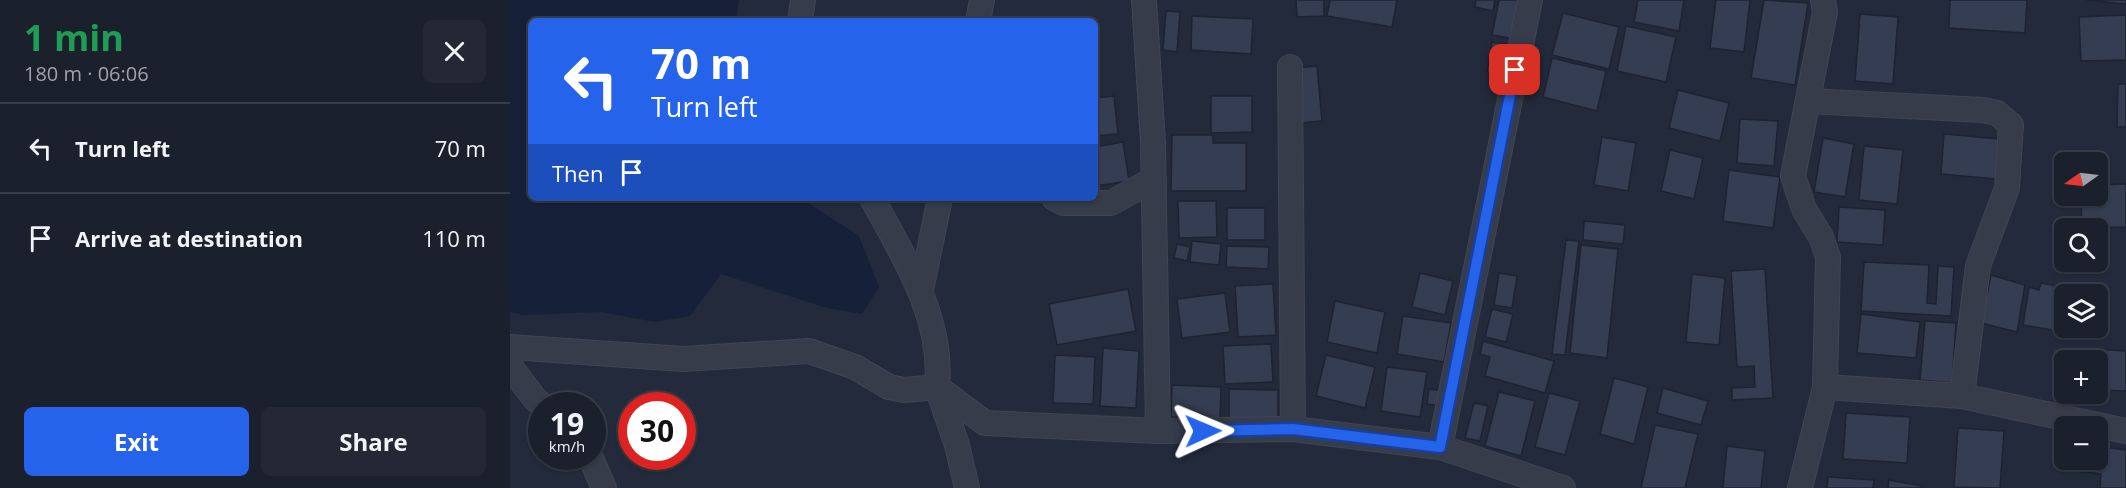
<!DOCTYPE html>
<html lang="en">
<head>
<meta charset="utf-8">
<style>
  body { margin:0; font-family:"Open Sans",sans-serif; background:#232834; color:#f1f3f6; height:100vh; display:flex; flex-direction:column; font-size:22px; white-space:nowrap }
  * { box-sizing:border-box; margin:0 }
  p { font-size:20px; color:#9fa3a9 }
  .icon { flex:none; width:33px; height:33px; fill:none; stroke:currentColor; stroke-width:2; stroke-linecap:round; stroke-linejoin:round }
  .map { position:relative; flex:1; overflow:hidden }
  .drawer { display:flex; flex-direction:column; background:#1a202c; width:510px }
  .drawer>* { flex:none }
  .guide { position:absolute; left:18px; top:18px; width:570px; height:183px; border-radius:9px; box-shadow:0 2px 4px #0004,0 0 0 2px #383e48; background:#2563eb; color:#fff; overflow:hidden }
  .needle { width:39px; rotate:256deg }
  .tools { position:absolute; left:1544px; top:152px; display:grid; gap:12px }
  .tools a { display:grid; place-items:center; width:54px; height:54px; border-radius:9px; background:#1a202c; box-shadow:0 2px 4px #0004,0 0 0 2px #383e48; font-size:30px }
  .speed { position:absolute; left:18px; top:392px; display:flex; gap:12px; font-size:30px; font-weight:700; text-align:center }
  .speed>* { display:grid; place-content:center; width:78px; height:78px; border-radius:50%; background:#1a202c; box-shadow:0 2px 4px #0004,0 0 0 2px #383e48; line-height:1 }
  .speed small { font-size:15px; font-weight:400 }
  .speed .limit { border:9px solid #d22; background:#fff; color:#111 }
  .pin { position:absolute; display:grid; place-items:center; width:51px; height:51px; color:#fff; margin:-26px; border-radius:12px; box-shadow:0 3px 9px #0006 }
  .me { position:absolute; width:66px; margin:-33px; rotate:89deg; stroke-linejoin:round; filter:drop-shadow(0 0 4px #0008) }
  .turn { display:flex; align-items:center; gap:21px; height:126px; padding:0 24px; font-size:27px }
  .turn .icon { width:78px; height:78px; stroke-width:2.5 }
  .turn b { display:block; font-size:42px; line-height:51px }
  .then { display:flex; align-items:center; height:57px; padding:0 24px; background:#0003; gap:12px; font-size:22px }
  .round { display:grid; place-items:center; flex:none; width:63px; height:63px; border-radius:9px; background:#232834 }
  .head { display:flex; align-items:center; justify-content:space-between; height:102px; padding:0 24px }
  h1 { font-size:36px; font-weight:700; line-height:45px; color:#1e9e55 }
  .action { display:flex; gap:12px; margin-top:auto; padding:12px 24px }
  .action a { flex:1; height:69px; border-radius:9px; background:#2563eb; color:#fff; font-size:24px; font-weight:700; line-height:69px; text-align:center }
  .action a+a { background:#232834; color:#f1f3f6 }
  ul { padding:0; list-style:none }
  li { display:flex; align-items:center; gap:18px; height:90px; padding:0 24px; border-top:2px solid #383e48 }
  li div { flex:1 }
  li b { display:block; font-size:22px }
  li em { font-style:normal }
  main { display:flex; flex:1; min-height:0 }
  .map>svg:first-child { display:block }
</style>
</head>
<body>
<main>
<section class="drawer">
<div class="head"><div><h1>1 min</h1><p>180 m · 06:06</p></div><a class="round"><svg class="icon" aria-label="close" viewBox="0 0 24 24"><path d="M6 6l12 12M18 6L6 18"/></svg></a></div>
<ul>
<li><svg class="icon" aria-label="left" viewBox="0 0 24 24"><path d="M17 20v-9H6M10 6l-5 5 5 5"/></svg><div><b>Turn left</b></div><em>70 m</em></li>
<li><svg class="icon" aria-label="arrive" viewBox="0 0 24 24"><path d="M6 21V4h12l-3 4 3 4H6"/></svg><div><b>Arrive at destination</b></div><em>110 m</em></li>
</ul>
<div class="action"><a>Exit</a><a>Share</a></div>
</section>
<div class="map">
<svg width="1616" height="488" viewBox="0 0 1616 488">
  <rect width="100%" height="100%" fill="#232a3b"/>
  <path fill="#162038" d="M0,0H229L226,21H21V198H291L349,236L369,287L352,314L317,308L211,274L180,316L145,322L91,312L13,315L0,312Z"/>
  <g fill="#353d52" stroke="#1e2332" stroke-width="1.5">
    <path d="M786,0H814V16L787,17Z"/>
    <path d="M820,0H887L882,27L817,16Z"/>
    <path d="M966,0H985L983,11L965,7Z"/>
    <path d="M989,0H1012L1005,39L982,35Z"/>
    <path d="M1128,0H1174L1169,31L1124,22Z"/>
    <path d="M1206,0H1240L1234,52L1200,48Z"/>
    <path d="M1254,0L1298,3L1285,85L1241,78Z"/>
    <path d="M1440,0H1517L1515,33L1439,28Z"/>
    <path d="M1576,0H1616V4Z"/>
    <path d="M656,11L670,12L667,52L653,50Z"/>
    <path d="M1053,13L1109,27L1099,69L1042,55Z"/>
    <path d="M1350,14L1388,17L1383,84L1345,81Z"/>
    <path d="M1616,15V60L1571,61L1569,17Z"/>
    <path d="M682,16L743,19L741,54L681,50Z"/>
    <path d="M1116,26L1166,37L1156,82L1107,71Z"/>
    <path d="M982,42L1002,45L997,75L977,72Z"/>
    <path d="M1042,58L1096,71L1087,111L1033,97Z"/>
    <path d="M807,66L812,121L790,123L785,68Z"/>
    <path d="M1608,84H1616V127H1607Z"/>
    <path d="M1168,90L1219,103L1210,141L1159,128Z"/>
    <path d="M604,96L608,134L585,136V98Z"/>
    <path d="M701,96H742V132L701,133Z"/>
    <path d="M1230,119L1268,121L1264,166L1227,163Z"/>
    <path d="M1434,134L1489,139L1486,179L1431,174Z"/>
    <path d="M662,135H703V143H736V191H661Z"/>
    <path d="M1092,137L1126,143L1118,191L1084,185Z"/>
    <path d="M1313,138L1344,144L1335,197L1304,192Z"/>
    <path d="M613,142L619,181L585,186V147Z"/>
    <path d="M1354,146L1393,150L1387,204L1349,200Z"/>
    <path d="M1160,150L1193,158L1184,199L1151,191Z"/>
    <path d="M1219,170L1270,177L1263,228L1213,221Z"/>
    <path d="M1616,184V227L1572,228L1571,195H1587V185Z"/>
    <path d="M668,201H706L707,237L669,238Z"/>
    <path d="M1329,207L1375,210L1373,245L1327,242Z"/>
    <rect x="717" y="208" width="38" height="32"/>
    <path d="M1074,221L1115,225L1113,244L1073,240Z"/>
    <path d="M1056,240L1069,241L1055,355L1042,354Z"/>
    <path d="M682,241L711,244L709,265L680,262Z"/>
    <path d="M667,244L680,247L677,261L664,258Z"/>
    <path d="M1071,245L1108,249L1097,358L1060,353Z"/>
    <path d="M717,246L759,247L758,269L716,267Z"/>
    <path d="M1354,262L1419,265L1417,303L1426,304L1428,266L1444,267L1441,316L1351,311Z"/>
    <path d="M1255,269L1263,398L1222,400V388L1245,387L1244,366L1227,367L1221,271Z"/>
    <path d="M910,273L943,281L935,315L902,307Z"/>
    <path d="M989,273L1007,276L1002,308L984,305Z"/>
    <path d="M1182,274L1215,278L1209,345L1176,342Z"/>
    <path d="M1481,275L1515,285L1507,332L1471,323Z"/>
    <path d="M1531,283L1553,287L1552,291L1570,294H1554V327H1567L1566,334L1513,325L1519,287L1529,290Z"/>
    <path d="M763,284L766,335L728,337L725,286Z"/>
    <path d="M618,289L626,331L547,345L539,304Z"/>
    <path d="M715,293L720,332L672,338L667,299Z"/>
    <path d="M825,301L875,312L867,353L817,342Z"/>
    <path d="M982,309L1003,314L996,342L975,337Z"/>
    <path d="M1351,314L1410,322L1406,358L1347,353Z"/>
    <path d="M893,316L941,323L934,362L887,354Z"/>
    <path d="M1415,321L1446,323L1442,383L1410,380Z"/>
    <path d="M973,341L1044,361L1035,393L975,376L980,357L970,354Z"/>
    <path d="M761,344L763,382L715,384L713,346Z"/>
    <path d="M593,348L629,351L626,408L590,406Z"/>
    <path d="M1584,349L1616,351V391L1587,390Z"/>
    <path d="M545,355L585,357L583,404L543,403Z"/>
    <path d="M816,355L865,367L855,408L806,396Z"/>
    <path d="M877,367L917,372L910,417L871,411Z"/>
    <path d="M1104,378L1138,387L1124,444L1090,434Z"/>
    <path d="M662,385L711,387L710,419L661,417Z"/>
    <path d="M1153,388L1198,401L1191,425L1147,413Z"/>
    <path d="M719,389L768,390V423L719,422Z"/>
    <path d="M919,389L933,391L930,406L917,404Z"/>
    <path d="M989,392L1025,401L1011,456L975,446Z"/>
    <path d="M1039,393L1070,401L1055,455L1025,447Z"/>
    <path d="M964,403L978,406L970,441L955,438Z"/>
    <path d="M1336,413L1400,417L1397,463L1333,459Z"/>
    <path d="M1145,425L1188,434L1175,488H1131Z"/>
    <path d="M1448,428L1494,431L1490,488L1444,487Z"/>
    <path d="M1217,446L1255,451L1251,488H1213Z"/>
    <path d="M1587,446L1616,450V488H1590L1591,474L1560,470L1561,459H1587Z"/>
    <path d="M1318,477L1364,480L1363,488H1317Z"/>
    <path d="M1379,480L1412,486V488H1378Z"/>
  </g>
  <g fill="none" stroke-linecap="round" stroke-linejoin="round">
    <defs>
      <g id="minor">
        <path d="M634,0L643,143L648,431"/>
        <path d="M290,21L293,0"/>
        <path d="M468,21L472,0"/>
        <path d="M780,67L783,429"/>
        <path d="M1298,101L1473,110L1487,113L1501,125L1497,188L1468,266L1452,396"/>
        <path d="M362,198C393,256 434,318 427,387L475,423L648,431L783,429L930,447L1053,488"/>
        <path d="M544,198L553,203H601L644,179"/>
        <path d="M411,290L430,198"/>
        <path d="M0,347L173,359L299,351L345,367L379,387L394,390L427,387L447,445L457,488"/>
        <path d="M0,366L25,399L32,405"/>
        <path d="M1315,387L1452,396L1616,431"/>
        <path d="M930,447L1020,0"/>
        <path d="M80,456L94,488"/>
        <path d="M1290,488L1315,387L1318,257L1311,237L1294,209L1283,176L1315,12L1313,0"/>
      </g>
    </defs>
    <use href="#minor" stroke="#404554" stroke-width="26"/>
    <use href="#minor" stroke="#373c4b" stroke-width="24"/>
  </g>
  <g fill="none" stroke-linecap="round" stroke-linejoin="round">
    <defs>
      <path id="route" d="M693,431L783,429L930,447L1005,70"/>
    </defs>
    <use href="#route" stroke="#184099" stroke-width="15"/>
    <use href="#route" stroke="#2563eb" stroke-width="10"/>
  </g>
</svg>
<div class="tools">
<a><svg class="needle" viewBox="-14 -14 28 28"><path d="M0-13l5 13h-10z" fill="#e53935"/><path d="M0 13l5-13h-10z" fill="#9fa3a9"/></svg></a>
<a><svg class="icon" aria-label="search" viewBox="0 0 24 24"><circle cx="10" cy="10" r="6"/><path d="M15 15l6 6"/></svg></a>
<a><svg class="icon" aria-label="layers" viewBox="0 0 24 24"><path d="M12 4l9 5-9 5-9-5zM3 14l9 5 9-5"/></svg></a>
<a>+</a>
<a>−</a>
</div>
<div class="speed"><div>19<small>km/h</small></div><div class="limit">30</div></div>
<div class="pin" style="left:1005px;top:70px;background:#d93025"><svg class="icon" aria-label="arrive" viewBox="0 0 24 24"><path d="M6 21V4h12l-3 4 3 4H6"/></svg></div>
<svg class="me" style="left:693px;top:431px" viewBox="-20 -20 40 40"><path d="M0-17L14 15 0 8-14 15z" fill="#2563eb" stroke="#fff" stroke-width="4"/></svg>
<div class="guide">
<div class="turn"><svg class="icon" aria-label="left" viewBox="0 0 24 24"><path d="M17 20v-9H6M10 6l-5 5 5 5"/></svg><div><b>70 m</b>Turn left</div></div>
<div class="then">Then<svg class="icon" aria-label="arrive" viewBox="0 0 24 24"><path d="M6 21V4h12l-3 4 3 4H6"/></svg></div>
</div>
</div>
</main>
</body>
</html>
